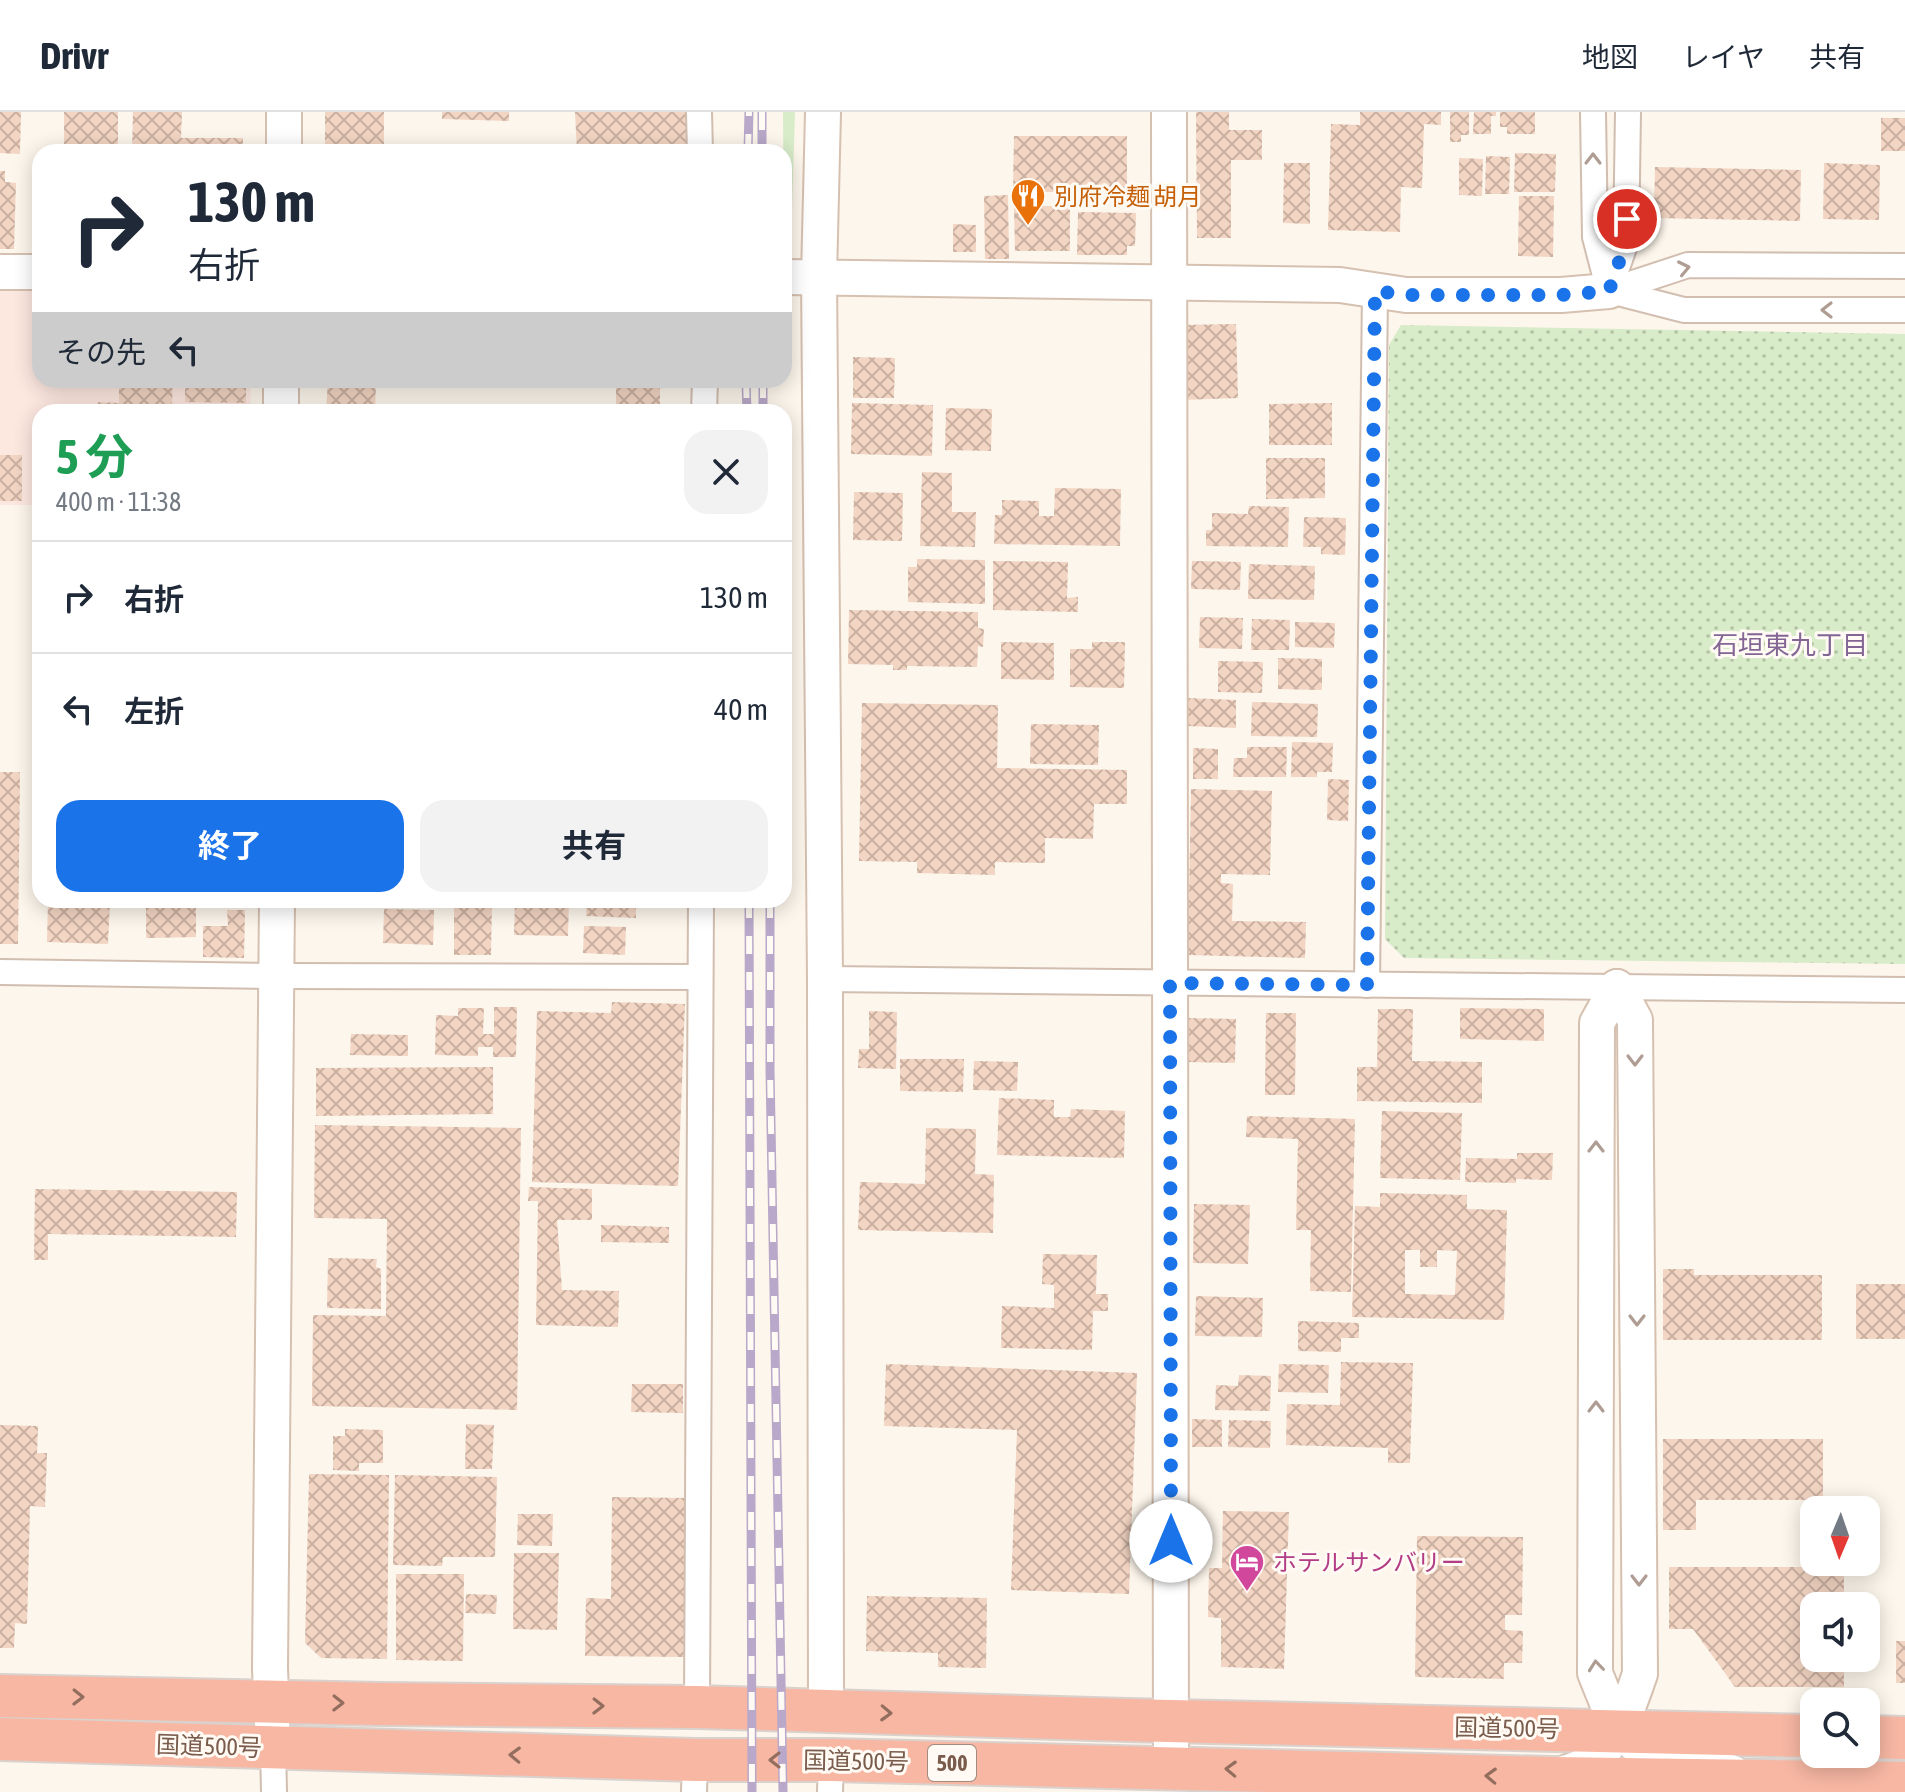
<!DOCTYPE html>
<html lang="ja">
<head>
<meta charset="utf-8">
<style>
  body { margin:0; font-family:"Asap Condensed","Noto Sans JP",sans-serif; background:#f2f2f3; color:#1f2937; height:100vh; display:flex; flex-direction:column; font-size:30px; white-space:nowrap }
  * { box-sizing:border-box; margin:0 }
  p { font-size:26px; color:#747a83 }
  .icon { flex:none; width:44px; height:44px; fill:none; stroke:currentColor; stroke-width:2; stroke-linecap:round; stroke-linejoin:round }
  .map { position:relative; flex:1; overflow:hidden }
  .side { position:absolute; left:32px; top:292px; width:760px; height:504px; display:flex; flex-direction:column; background:#fff; border-radius:24px; box-shadow:0 4px 20px #0003 }
  .side>* { flex:none }
  .guide { position:absolute; left:32px; top:32px; width:760px; height:244px; border-radius:24px; box-shadow:0 4px 20px #0003; background:#fff; color:#1f2937; overflow:hidden }
  .needle { width:52px; rotate:182deg }
  .fabs { position:absolute; left:1800px; top:1384px; display:grid; gap:16px }
  .fabs a { display:grid; place-items:center; width:80px; height:80px; border-radius:16px; background:#fff; box-shadow:0 4px 20px #0003; font-size:40px }
  .pin { position:absolute; display:grid; place-items:center; width:68px; height:68px; color:#fff; margin:-34px; border:4px solid #fff; border-radius:50%; box-shadow:0 2px 8px #0007 }
  .me { position:absolute; width:88px; margin:-44px; rotate:0deg; stroke-linejoin:round; filter:drop-shadow(0 0 6px #0008) }
  .turn { display:flex; align-items:center; gap:28px; height:168px; padding:0 24px; font-size:36px }
  .turn .icon { width:104px; height:104px; stroke-width:2.5 }
  .turn b { display:block; font-size:56px; line-height:68px }
  .then { display:flex; align-items:center; height:76px; padding:0 24px; background:#0003; gap:16px; font-size:30px }
  .round { display:grid; place-items:center; flex:none; width:84px; height:84px; border-radius:24px; background:#f2f2f3 }
  .overview { display:flex; align-items:center; justify-content:space-between; height:136px; padding:0 24px }
  h1 { font-size:48px; font-weight:700; line-height:60px; color:#1e9e55 }
  .primary-button { display:flex; gap:16px; margin-top:auto; padding:16px 24px }
  .primary-button a { flex:1; height:92px; border-radius:24px; background:#1a73e8; color:#fff; font-size:32px; font-weight:700; line-height:92px; text-align:center }
  .primary-button a+a { background:#f2f2f3; color:#1f2937 }
  ul { padding:0; list-style:none }
  li { display:flex; align-items:center; gap:24px; height:112px; padding:0 24px; border-top:2px solid #e0e1e3 }
  li div { flex:1 }
  li b { display:block; font-size:30px }
  li em { font-style:normal }
  header { display:flex; align-items:center; gap:48px; box-sizing:border-box; height:112px; padding:0 40px; background:#fff; border-bottom:2px solid #e0e1e3 }
  header strong { font-size:38px }
  nav { display:flex; gap:44px; margin-inline-start:auto; font-size:28px }
  .map>svg:first-child { display:block }
</style>
</head>
<body>
<header>
<strong>Drivr</strong>
<nav><a>地図</a><a>レイヤ</a><a>共有</a></nav>
</header>
<div class="map">
<svg width="1905" height="1680" viewBox="0 0 1905 1680">
  <defs>
    <pattern id="park-dots" width="8" height="8" patternUnits="userSpaceOnUse" patternTransform="scale(2)"><rect width="8" height="8" fill="#d8ecc9"/><path d="M2 2h.1M6 6h.1" fill="none" stroke="#b4c2a5" stroke-width="1.8" stroke-linecap="round"/></pattern>
    <pattern id="building-cross-hatch" width="8" height="8" patternUnits="userSpaceOnUse" patternTransform="scale(2)"><rect width="8" height="8" fill="#f3d5c3"/><path d="M0 0l8 8M0 8l8-8" fill="none" stroke="#cab0a1"/></pattern>
  </defs>
  <rect width="100%" height="100%" fill="#fdf6ec"/>
  <path fill="#fde8e0" d="M0,176H40V268H251L250,300H40V393H0Z"/>
  <path fill="#d8ecc9" d="M783,0H795L791,131L784,132Z"/>
  <path fill="url(#park-dots)" d="M1401,213L1905,222V852L1404,846L1385,827L1389,233Z"/>
  <g fill="url(#building-cross-hatch)" fill-rule="evenodd">
    <path d="M0,0H21L20,42L0,41Z"/>
    <rect x="64" y="0" width="54" height="40"/>
    <path d="M133,0H182L181,26H243V40H132Z"/>
    <rect x="325" y="0" width="59" height="40"/>
    <path d="M442,0H509V9L442,7Z"/>
    <path d="M575,0H686L688,40H577Z"/>
    <path d="M1196,0H1229V18H1262V48H1231V126H1197Z"/>
    <path d="M1360,0H1441V13L1424,12L1422,76L1401,75L1400,120L1328,118L1331,12L1360,13Z"/>
    <path d="M1450,0H1469V23H1461V30H1450Z"/>
    <path d="M1474,0H1496V4H1491V22H1473Z"/>
    <path d="M1500,0H1535V22H1507V15H1500Z"/>
    <rect x="1881" y="6" width="24" height="33"/>
    <path d="M1014,24H1127V80H1013Z"/>
    <rect x="438" y="36" width="70" height="4"/>
    <path d="M1515,41L1556,42L1555,80H1514Z"/>
    <path d="M1486,44L1510,45L1509,82H1485Z"/>
    <path d="M1459,46L1483,47L1482,84L1459,83Z"/>
    <path d="M1284,51H1310V112L1283,111Z"/>
    <path d="M1824,51L1880,53L1879,108L1823,107Z"/>
    <path d="M1655,55L1801,58L1800,109L1654,106Z"/>
    <path d="M0,59H5V70L16,71L14,137H0Z"/>
    <path d="M1008,83L1009,147H985L984,84Z"/>
    <path d="M1519,84H1554L1553,145L1518,144Z"/>
    <path d="M1014,94H1070V139H1015Z"/>
    <path d="M1078,100L1136,101L1135,134H1127V143H1077Z"/>
    <path d="M953,112L976,113V140H953Z"/>
    <path d="M1236,212L1238,286L1182,288L1180,213Z"/>
    <path d="M853,245L895,246L894,286H853Z"/>
    <path d="M119,268H173L172,292L247,294V300H98V290L119,291Z"/>
    <path d="M185,268H246V291L185,290Z"/>
    <path d="M328,268H376L375,300H326Z"/>
    <rect x="616" y="268" width="44" height="32"/>
    <path d="M852,291L933,293L932,344L851,342Z"/>
    <path d="M1332,291V333H1269V292Z"/>
    <path d="M946,296L992,297L991,339L945,338Z"/>
    <rect x="0" y="343" width="22" height="46"/>
    <path d="M1266,346H1325V386L1266,387Z"/>
    <path d="M922,360L952,361V400H976L975,435L920,434Z"/>
    <path d="M1055,376L1121,377L1120,434L994,432L995,403H1002V388L1039,389V404H1054Z"/>
    <path d="M854,380L903,381L902,429L853,428Z"/>
    <path d="M1249,394L1289,395L1288,435L1206,434V418H1212V401L1248,402Z"/>
    <path d="M1304,405L1346,406L1345,443L1321,442V435H1303Z"/>
    <path d="M917,447L985,448V492L908,490V455H917Z"/>
    <path d="M993,449L1068,450L1067,486L1078,485V500L993,498Z"/>
    <path d="M1192,449L1241,450L1240,478L1191,477Z"/>
    <path d="M1249,452L1315,454L1314,488L1248,487Z"/>
    <path d="M849,498L978,500V516L984,517L983,535L978,534L977,555L907,554V558H893V553L848,552Z"/>
    <path d="M1200,505L1243,506L1242,537L1199,536Z"/>
    <path d="M1252,507L1290,508L1289,538H1251Z"/>
    <path d="M1295,510L1335,511L1334,536L1295,535Z"/>
    <path d="M1001,530L1054,531V568L1001,567Z"/>
    <path d="M1092,530H1125L1124,576L1070,575V537H1092Z"/>
    <path d="M1278,546L1322,547V578L1278,577Z"/>
    <path d="M1218,549L1263,550L1262,581L1218,580Z"/>
    <path d="M1188,586L1236,588V616L1187,614Z"/>
    <path d="M1252,590L1318,592L1317,625L1251,624Z"/>
    <path d="M862,591L998,593L997,656L1127,658V692H1094L1093,727L1045,726V751L995,750V763L917,761V750L859,749Z"/>
    <path d="M1031,612L1099,613L1098,653L1030,652Z"/>
    <path d="M1292,630L1333,631L1332,660H1317V665H1291Z"/>
    <path d="M1247,635H1287L1286,665H1233L1234,646H1247Z"/>
    <path d="M1193,636L1218,637V667H1193Z"/>
    <path d="M0,660H20L18,832H0Z"/>
    <path d="M1328,667L1349,668L1348,709L1327,708Z"/>
    <path d="M1191,677L1272,679L1270,763L1221,762V771L1233,772L1232,809L1306,810L1305,846L1188,843Z"/>
    <path d="M48,788H110L108,832L47,830Z"/>
    <path d="M146,788H196V825L146,826Z"/>
    <path d="M515,788H569L568,824L514,823Z"/>
    <path d="M587,788H636V806L586,804Z"/>
    <path d="M454,790L492,791L491,843H454Z"/>
    <path d="M384,797L434,798L433,833L383,831Z"/>
    <path d="M227,798H245L244,846L203,845V814H228Z"/>
    <path d="M584,814L626,815L625,843L583,841Z"/>
    <path d="M612,890L685,892L678,1074L532,1070L537,899L611,901Z"/>
    <path d="M494,895H517L516,945H493V935H478V944L435,943L436,903L458,904V896H484L483,922H494Z"/>
    <path d="M1460,896L1544,897V929L1460,927Z"/>
    <path d="M1378,897H1413L1412,949L1482,950V991L1357,989V955H1377Z"/>
    <path d="M869,899L897,900L896,957L858,956L859,937H869Z"/>
    <path d="M1266,901H1296L1295,983H1265Z"/>
    <path d="M1188,906L1236,907L1235,951L1187,950Z"/>
    <path d="M351,922L408,923V944L350,943Z"/>
    <path d="M900,947H964L963,980L900,979Z"/>
    <path d="M974,949L1018,950L1017,979L973,978Z"/>
    <path d="M493,955V1002L316,1004V956Z"/>
    <path d="M999,986L1054,988V1005H1070L1071,997L1125,999L1124,1046L997,1043Z"/>
    <path d="M1382,999L1462,1001L1460,1068L1380,1066Z"/>
    <path d="M1247,1004L1355,1007L1351,1180L1310,1179L1311,1118H1296L1298,1027L1246,1025Z"/>
    <path d="M315,1013L521,1016L517,1298L312,1294L313,1203L386,1204L387,1107L314,1106Z"/>
    <path d="M926,1016L976,1017L975,1062L994,1063L993,1121L858,1118L860,1070L925,1072Z"/>
    <path d="M1517,1041H1553L1552,1068L1516,1067V1071L1465,1070L1466,1046L1517,1047Z"/>
    <path d="M529,1075L592,1077V1108H557L562,1178L619,1179L618,1215L536,1213L538,1089H528Z"/>
    <path d="M35,1077L237,1080L236,1125L48,1122V1148H34Z"/>
    <path d="M1380,1081L1467,1083V1097L1507,1098L1504,1208L1352,1205L1355,1094L1380,1095ZM1405,1138H1420V1155H1437V1138L1457,1139L1455,1183L1405,1182Z"/>
    <path d="M1194,1092L1250,1093L1248,1152L1193,1151Z"/>
    <path d="M601,1113L669,1115V1131L601,1130Z"/>
    <path d="M1043,1142L1097,1143L1096,1182H1108V1199H1093L1092,1238L1001,1236L1002,1194L1054,1196V1173L1042,1172Z"/>
    <path d="M328,1146L377,1147L376,1155L381,1157V1197L327,1196Z"/>
    <path d="M1663,1157H1694V1163H1822V1228H1663Z"/>
    <rect x="1856" y="1172" width="49" height="55"/>
    <path d="M1196,1184L1263,1186L1262,1225L1195,1224Z"/>
    <path d="M1298,1209L1359,1211V1226H1341V1240L1298,1239Z"/>
    <path d="M1341,1250L1413,1251L1410,1351H1388V1336L1286,1333L1287,1292L1340,1293Z"/>
    <path d="M886,1252L1137,1261L1129,1482L1011,1478L1017,1318L884,1314Z"/>
    <path d="M1279,1252L1329,1253L1328,1281L1278,1280Z"/>
    <path d="M1239,1263L1271,1264L1270,1299L1215,1298L1216,1273L1238,1274Z"/>
    <path d="M632,1272H683V1301L631,1300Z"/>
    <path d="M1192,1307L1222,1308V1335H1192Z"/>
    <path d="M1229,1308L1271,1309L1270,1336L1228,1335Z"/>
    <path d="M466,1312L494,1313L492,1357H465Z"/>
    <path d="M0,1313L38,1314L37,1341H47L45,1395L30,1394L27,1512L15,1511L14,1536H0Z"/>
    <path d="M345,1317L383,1318V1351H359V1359L333,1358V1324H345Z"/>
    <path d="M1663,1327H1823V1388H1696V1418H1663Z"/>
    <path d="M309,1362L389,1363L387,1547L321,1546L305,1531Z"/>
    <path d="M395,1363L497,1365L495,1445H443L442,1454L393,1453Z"/>
    <path d="M612,1385L686,1386L684,1545L585,1544L586,1486L611,1487Z"/>
    <path d="M1223,1399L1289,1400L1284,1557L1221,1555V1506L1208,1505L1209,1456H1222Z"/>
    <path d="M518,1402H553L552,1434L517,1433Z"/>
    <path d="M1417,1424L1523,1425L1522,1503H1505V1518L1523,1519L1522,1551H1504V1567L1415,1565Z"/>
    <path d="M514,1441H559L557,1518L513,1517Z"/>
    <path d="M1827,1450H1844V1494H1814V1546H1844V1575H1735L1693,1517H1669V1455H1827Z"/>
    <path d="M396,1462H464L463,1549L396,1548Z"/>
    <path d="M466,1482L497,1483L496,1502L465,1501Z"/>
    <path d="M867,1484L987,1486L986,1556L938,1555V1541L866,1539Z"/>
    <rect x="1896" y="1529" width="9" height="42"/>
  </g>
  <g fill="none" stroke-linecap="round" stroke-linejoin="round">
    <defs>
      <g id="street">
        <path d="M699,0L700,40"/>
        <path d="M1593,0L1595,125L1609,179"/>
        <path d="M1609,179L1688,153L1905,154"/>
        <path d="M1609,179L1626,130L1628,0"/>
        <path d="M1610,179L1684,198H1905"/>
        <path d="M704,300L705,268"/>
        <path d="M0,860L276,864L700,865"/>
        <path d="M825,867L1905,878"/>
        <path d="M1367,873L1375,179"/>
        <path d="M697,1595L701,788"/>
        <path d="M273,1636L274,1680"/>
        <path d="M694,1680L695,1648"/>
        <path d="M830,1680L831,1648"/>
      </g>
      <g id="secondary">
        <path d="M823,0L819,165L825,867L826,1599"/>
        <path d="M1169,0L1171,1656"/>
        <path d="M284,40V0"/>
        <path d="M0,160H40"/>
        <path d="M784,165L1340,173L1406,183H1561L1609,179"/>
        <path d="M281,300V268"/>
        <path d="M1617,875L1597,911L1595,1561L1618,1618L1642,1638L1685,1645L1733,1661"/>
        <path d="M273,1636L270,1556L277,788"/>
        <path d="M1552,1665C1562,1662 1573,1659 1583,1654C1617,1637 1628,1595 1640,1562L1635,908L1617,875"/>
      </g>
      <g id="highway">
        <path d="M0,1584L379,1592L697,1595L1127,1608L1814,1624"/>
        <path d="M1866,1625L1905,1626"/>
        <path d="M0,1627L695,1648H831L1550,1666L1905,1671"/>
      </g>
    </defs>
    <use href="#street" stroke="#d1beb0" stroke-width="28"/>
    <use href="#secondary" stroke="#d6c0b0" stroke-width="38"/>
    <use href="#highway" stroke="#dad1cd" stroke-width="46"/>
    <use href="#street" stroke="#fff" stroke-width="24"/>
    <use href="#secondary" stroke="#fff" stroke-width="34"/>
    <use href="#highway" stroke="#f7b7a3" stroke-width="42"/>
    <defs>
      <g id="rail">
        <path d="M762,0V40"/>
        <path d="M748,40L749,0"/>
        <path d="M746,268L747,300"/>
        <path d="M763,268V300"/>
        <path d="M749,788L752,1680"/>
        <path d="M770,788V957L783,1680"/>
      </g>
    </defs>
    <use href="#rail" stroke="#b9a8c9" stroke-width="9"/>
    <use href="#rail" stroke="#fffaf3" stroke-width="6" stroke-dasharray="18" stroke-linecap="butt"/>
  </g>
  <defs><path id="oneway-chevron" d="M-2-3.5L2.5 0L-2 3.5" fill="none" stroke-width="1.6" stroke-linecap="round" stroke-linejoin="round" transform="scale(2)"/></defs>
  <g stroke="#af9d94">
    <use href="#oneway-chevron" transform="translate(1593 47) rotate(-90)"/>
    <use href="#oneway-chevron" transform="translate(1684 156) rotate(-12)"/>
    <use href="#oneway-chevron" transform="translate(1827 198) rotate(-180)"/>
    <use href="#oneway-chevron" transform="translate(1635 948) rotate(90)"/>
    <use href="#oneway-chevron" transform="translate(1596 1035) rotate(-90)"/>
    <use href="#oneway-chevron" transform="translate(1637 1208) rotate(90)"/>
    <use href="#oneway-chevron" transform="translate(1596 1295) rotate(-90)"/>
    <use href="#oneway-chevron" transform="translate(1639 1468) rotate(90)"/>
    <use href="#oneway-chevron" transform="translate(1596 1554) rotate(-96)"/>
  </g>
  <g stroke="#936e5e">
    <use href="#oneway-chevron" transform="translate(78 1585) rotate(1)"/>
    <use href="#oneway-chevron" transform="translate(338 1591) rotate(1)"/>
    <use href="#oneway-chevron" transform="translate(598 1594) rotate(1)"/>
    <use href="#oneway-chevron" transform="translate(886 1601) rotate(2)"/>
    <use href="#oneway-chevron" transform="translate(515 1643) rotate(-178)"/>
    <use href="#oneway-chevron" transform="translate(775 1648) rotate(-180)"/>
    <use href="#oneway-chevron" transform="translate(1231 1657) rotate(-178)"/>
    <use href="#oneway-chevron" transform="translate(1491 1664) rotate(-178)"/>
  </g>
  <g fill="none" stroke-linecap="round" stroke-linejoin="round">
    <path stroke="#1a73e8" stroke-width="14" stroke-dasharray="0 25.2" d="M1171,1429L1170,871L1367,873L1375,179L1406,183H1561L1609,179L1626,130L1627,107"/>
  </g>
  <defs>
    <symbol id="restaurant-pin" viewBox="-11 -11 22 30"><path d="M0 17L-7.5 6A9.5 9.5 0 1 1 7.5 6Z" fill="#e8710a" stroke="#fffaf3"/><path d="M-5-6h1v4h1v-4h1v4h1v-4h1v5L-1.5 .5V6h-2V.5L-5-1ZM5-6V6H3V1.5H1.5Q1.5-4 5-6Z" fill="#fff"/></symbol>
    <symbol id="hotel-pin" viewBox="-11 -11 22 30"><path d="M0 17L-7.5 6A9.5 9.5 0 1 1 7.5 6Z" fill="#d1479c" stroke="#fffaf3"/><path d="M-6-4.5h1.5V1H6V5H4.5V3h-9V5H-6ZM-4 0a1.8 1.8 0 1 1 3.6 0ZM.5 0V-2.5h3Q6-2.5 6 0Z" fill="#fff"/></symbol>
  </defs>
  <g fill-rule="evenodd">
    <use href="#restaurant-pin" x="1008" y="64" width="40" height="54"/>
    <use href="#hotel-pin" x="1227" y="1430" width="40" height="54"/>
  </g>
  <g text-anchor="middle" dominant-baseline="central" stroke-width="6" stroke-linejoin="round" paint-order="stroke">
    <rect fill="#fffaf3" stroke="#a28b7f" stroke-width="2" x="928" y="1633" width="48" height="36" rx="6"/>
    <g font-size="22" font-weight="bold" fill="#7a5c4d">
      <text x="952" y="1651">500</text>
    </g>
    <g font-size="24" fill="#c56008" stroke="#fffaf3" text-anchor="start">
      <text x="1054" y="84">別府冷麺 胡月</text>
    </g>
    <g font-size="24" fill="#b23c85" stroke="#fffaf3" text-anchor="start">
      <text x="1273" y="1450">ホテルサンバリー</text>
    </g>
    <g font-size="24" fill="#7a5c4d" stroke="#fffaf3">
      <text transform="translate(1507 1616) rotate(1)">国道500号</text>
      <text transform="translate(209 1634) rotate(2)">国道500号</text>
      <text transform="translate(856 1649) rotate(1)">国道500号</text>
    </g>
    <g font-size="26" fill="#846695" stroke="#fffaf3">
      <text x="1790" y="533">石垣東九丁目</text>
    </g>
  </g>
</svg>
<div class="fabs">
<a><svg class="needle" viewBox="-14 -14 28 28"><path d="M0-13l5 13h-10z" fill="#e53935"/><path d="M0 13l5-13h-10z" fill="#747a83"/></svg></a>
<a><svg class="icon" aria-label="sound" viewBox="0 0 24 24"><path d="M4 9h4l5-4v14l-5-4H4zM17 9q2 3 0 6"/></svg></a>
<a><svg class="icon" aria-label="search" viewBox="0 0 24 24"><circle cx="10" cy="10" r="6"/><path d="M15 15l6 6"/></svg></a>
</div>
<div class="pin" style="left:1627px;top:107px;background:#d93025"><svg class="icon" aria-label="arrive" viewBox="0 0 24 24"><path d="M6 21V4h12l-3 4 3 4H6"/></svg></div>
<svg class="me" style="left:1171px;top:1429px" viewBox="-20 -20 40 40"><circle r="19" fill="#fff"/><path d="M0-13L10 11 0 6-10 11z" fill="#1a73e8"/></svg>
<div class="guide">
<div class="turn"><svg class="icon" aria-label="right" viewBox="0 0 24 24"><path d="M7 20v-9h11M14 6l5 5-5 5"/></svg><div><b>130 m</b>右折</div></div>
<div class="then">その先<svg class="icon" aria-label="left" viewBox="0 0 24 24"><path d="M17 20v-9H6M10 6l-5 5 5 5"/></svg></div>
</div>
<section class="side">
<div class="overview"><div><h1>5 分</h1><p>400 m · 11:38</p></div><a class="round"><svg class="icon" aria-label="close" viewBox="0 0 24 24"><path d="M6 6l12 12M18 6L6 18"/></svg></a></div>
<ul>
<li><svg class="icon" aria-label="right" viewBox="0 0 24 24"><path d="M7 20v-9h11M14 6l5 5-5 5"/></svg><div><b>右折</b></div><em>130 m</em></li>
<li><svg class="icon" aria-label="left" viewBox="0 0 24 24"><path d="M17 20v-9H6M10 6l-5 5 5 5"/></svg><div><b>左折</b></div><em>40 m</em></li>
</ul>
<div class="primary-button"><a>終了</a><a>共有</a></div>
</section>
</div>
</body>
</html>
